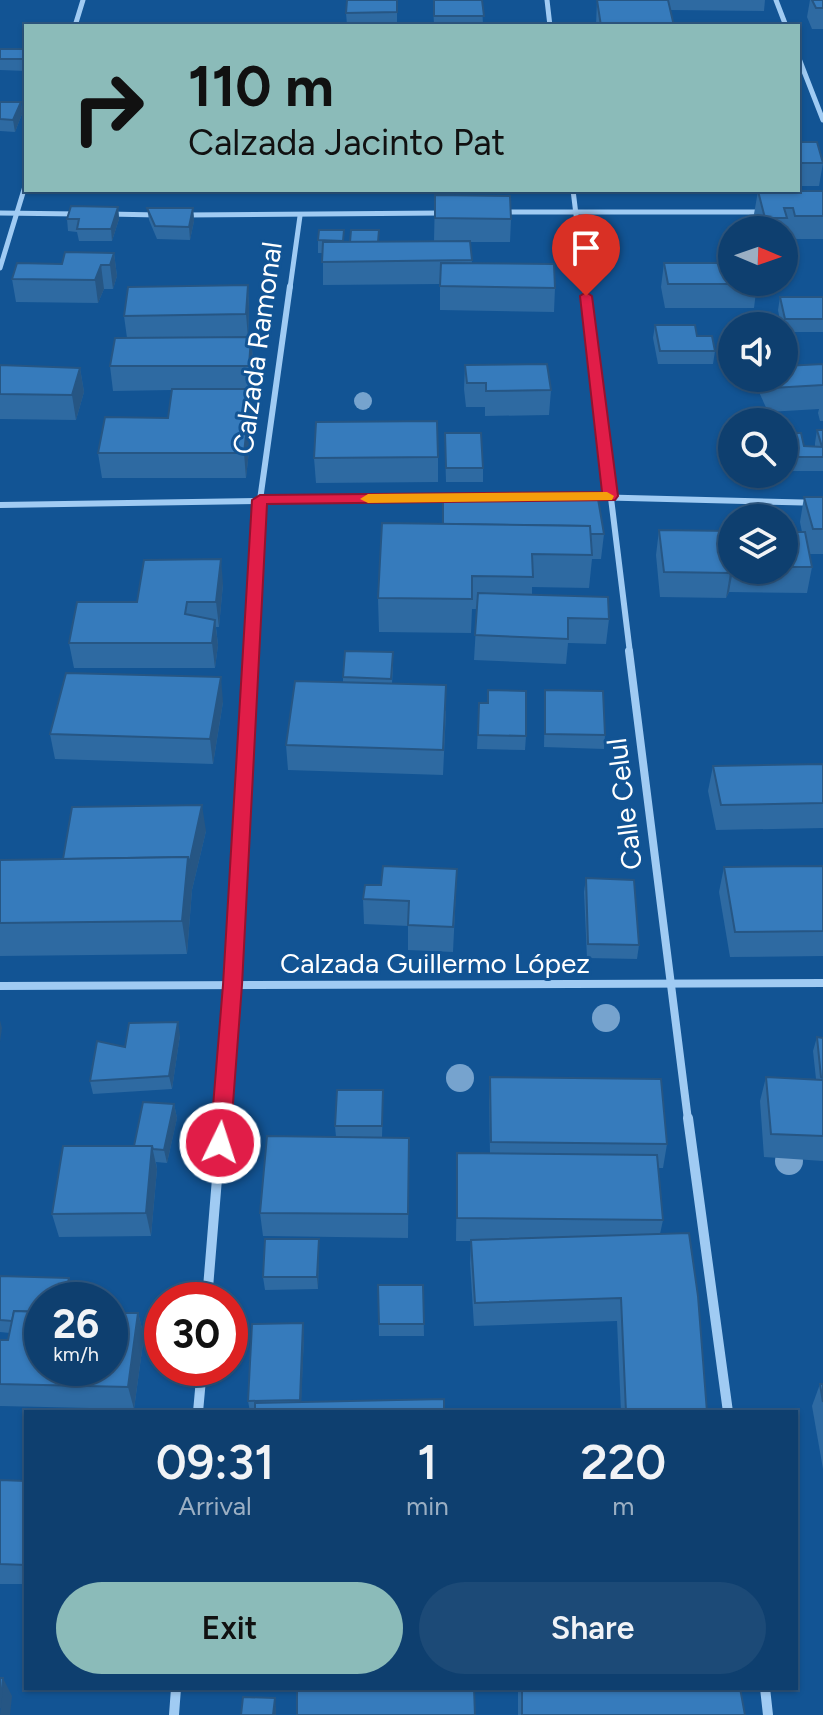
<!DOCTYPE html>
<html lang="en">
<head>
<meta charset="utf-8">
<style>
  body { margin:0; font-family:Figtree,sans-serif; background:#1c4a77; color:#f1f3f6; height:100vh; display:flex; flex-direction:column; font-size:30px; white-space:nowrap }
  * { box-sizing:border-box; margin:0 }
  p { font-size:26px; color:#9bafc3 }
  .icon { flex:none; width:44px; height:44px; fill:none; stroke:currentColor; stroke-width:2; stroke-linecap:round; stroke-linejoin:round }
  .map { position:relative; flex:1; overflow:hidden }
  .side { position:absolute; left:24px; top:1410px; width:774px; height:280px; display:flex; flex-direction:column; background:#0e3f6f; border-radius:0px; box-shadow:0 2px 6px #0004,0 0 0 2px #2e5882 }
  .side>* { flex:none }
  .top-card { position:absolute; left:24px; top:24px; width:776px; height:168px; border-radius:0px; box-shadow:0 2px 6px #0004,0 0 0 2px #2e5882; background:#8bbbb9; color:#111; overflow:hidden }
  .needle { width:52px; rotate:92deg }
  .tools { position:absolute; left:718px; top:216px; display:grid; gap:16px }
  .tools a { display:grid; place-items:center; width:80px; height:80px; border-radius:50%; background:#0e3f6f; box-shadow:0 2px 6px #0004,0 0 0 2px #2e5882; font-size:40px }
  .speed { position:absolute; left:24px; top:1282px; display:flex; gap:16px; font-size:40px; font-weight:700; text-align:center }
  .speed>* { display:grid; place-content:center; width:104px; height:104px; border-radius:50%; background:#0e3f6f; box-shadow:0 2px 6px #0004,0 0 0 2px #2e5882; line-height:1 }
  .speed small { font-size:20px; font-weight:400 }
  .speed .limit { border:12px solid #d22; background:#fff; color:#111 }
  .pin { position:absolute; display:grid; place-items:center; width:68px; height:68px; color:#fff; margin:-82px -34px; border-radius:50% 50% 50% 0; rotate:-45deg; box-shadow:0 0 8px #0007 }
  .pin .icon { rotate:45deg }
  .me { position:absolute; width:88px; margin:-44px; rotate:4deg; stroke-linejoin:round; filter:drop-shadow(0 0 6px #0008) }
  .turn { display:flex; align-items:center; gap:28px; height:168px; padding:0 32px; font-size:36px }
  .turn .icon { width:104px; height:104px; stroke-width:2.5 }
  .turn b { display:block; font-size:56px; line-height:68px }
  .eta { display:flex; justify-content:space-evenly; align-items:center; height:136px; text-align:center }
  .eta b { font-size:48px; font-weight:600; line-height:56px }
  .primary-button { display:flex; gap:16px; margin-top:auto; padding:16px 32px }
  .primary-button a { flex:1; height:92px; border-radius:48px; background:#8bbbb9; color:#111; font-size:32px; font-weight:600; line-height:92px; text-align:center }
  .primary-button a+a { background:#1c4a77; color:#f1f3f6 }
  .map>svg:first-child { display:block }
</style>
</head>
<body>
<div class="map">
<svg width="823" height="1715" viewBox="0 0 823 1715">
  <rect width="100%" height="100%" fill="#125494"/>
  <g fill="none" stroke-linecap="round" stroke-linejoin="round">
    <g stroke="#a0cbf3" stroke-width="5">
      <path d="M547,0L550,26"/>
      <path d="M776,0L786,26"/>
      <path d="M75,26L83,0"/>
      <path d="M798,56L823,120"/>
      <path d="M573,190L585,288"/>
      <path d="M500,212H762"/>
      <path d="M0,213L78,214"/>
      <path d="M108,214L158,215"/>
      <path d="M184,215L442,213"/>
      <path d="M0,268L26,183"/>
      <path d="M290,288L300,216"/>
    </g>
    <g stroke="#a0cbf3" stroke-width="6">
      <path d="M585,286L630,653"/>
      <path d="M589,497L823,503"/>
      <path d="M0,505L451,498"/>
      <path d="M251,653L260,500L290,286"/>
    </g>
    <g stroke="#a0cbf3" stroke-width="8">
      <path d="M629,651L688,1120"/>
      <path d="M0,986L823,983"/>
      <path d="M222,1120L233,985L252,651"/>
    </g>
    <g stroke="#a0cbf3" stroke-width="10">
      <path d="M688,1118L728,1412"/>
      <path d="M207,1300L222,1118"/>
      <path d="M198,1412L202,1368"/>
      <path d="M765,1688L768,1715"/>
      <path d="M174,1715L176,1688"/>
    </g>
  </g>
  <g fill="#76a3ce">
    <circle cx="363" cy="401" r="9"/>
    <circle cx="606" cy="1018" r="14"/>
    <circle cx="460" cy="1078" r="14"/>
    <circle cx="789" cy="1161" r="14"/>
  </g>
  <g fill="#2e6aa2">
    <path d="M397,0V26H318L347,25L346,13Z"/>
    <path d="M433,0H482L483,26H434Z"/>
    <path d="M597,0H765L764,11L670,10L674,26H596Z"/>
    <path d="M810,0H823V29H812L807,17Z"/>
    <path d="M0,49H26V71L0,70Z"/>
    <path d="M0,102H21L22,114L15,132L0,131Z"/>
    <path d="M798,142L823,163L819,186H798Z"/>
    <path d="M758,191H823V239H791L789,231H785L784,239V230H758L754,214Z"/>
    <path d="M435,195L511,219L510,242H470L472,263L555,288L554,312L440,310V284L323,285V253H318V240L344,230V242L434,241Z"/>
    <path d="M118,207L119,219L112,241H79L77,232L68,231L67,219Z"/>
    <path d="M147,208H193L194,221L190,240L157,239L149,220Z"/>
    <path d="M114,253L117,276L113,289H104L98,303L16,302L12,279L62,264Z"/>
    <path d="M664,263L757,284L754,308H665L661,287Z"/>
    <path d="M248,285L249,309L248,337H251L253,361L251,389L253,414L246,478H102L98,453L168,418L172,390L113,391L110,366L127,338L124,316Z"/>
    <path d="M780,297H823V332H784V326H781L778,310Z"/>
    <path d="M655,325L697,336L715,351L713,364H658L653,338Z"/>
    <path d="M823,364V421H820L818,413L819,409L768,412L759,392L761,378H784Z"/>
    <path d="M0,365L80,368L84,392L76,420L0,419Z"/>
    <path d="M465,365L551,390L549,415L485,416V407H466L464,389Z"/>
    <path d="M817,430H823V471H784V433L804,446L815,447V443Z"/>
    <path d="M445,447L483,468V482H446Z"/>
    <path d="M438,457V482L316,483L314,458Z"/>
    <path d="M443,494L604,534L601,559H592L589,588L532,587V595L609,619L606,644L568,643L566,664L474,660L477,609H472L471,633L379,632L378,598L442,524Z"/>
    <path d="M804,497H823V554H809L812,567L807,593L729,592L726,598L660,597L656,555L659,530L732,570H784V532H802L800,522Z"/>
    <path d="M223,584L219,627H216L218,645L215,668H74L69,643L137,602Z"/>
    <path d="M393,666L392,684L446,711L443,775L288,770L286,745L343,683V677Z"/>
    <path d="M545,690L605,735L604,749L544,747Z"/>
    <path d="M223,702L213,764L55,759L50,734Z"/>
    <path d="M479,703L526,736L525,750L477,749Z"/>
    <path d="M823,764V828L716,830L708,791L713,766Z"/>
    <path d="M206,831L192,890L187,954L0,956V860L63,859Z"/>
    <path d="M823,866V956L730,957L719,892L724,867Z"/>
    <path d="M457,869L453,952L408,950V926L364,924L363,899L381,885Z"/>
    <path d="M586,878L639,945L637,959L587,958L584,892Z"/>
    <path d="M180,1035L172,1089L93,1094L90,1081Z"/>
    <path d="M817,1037L823,1038V1161L764,1157L760,1101L766,1077L816,1079L813,1051Z"/>
    <path d="M490,1077L667,1144L663,1168H658L663,1220L660,1234L707,1412H621L617,1321L474,1326L470,1263L471,1241H456L457,1153H490L489,1101Z"/>
    <path d="M383,1103L382,1137L409,1138L408,1238L263,1236L260,1213L336,1137L335,1126Z"/>
    <path d="M174,1104L177,1118L167,1163L156,1162L157,1169L151,1236L59,1237L52,1214L134,1146Z"/>
    <path d="M319,1252L318,1289L265,1290L263,1277Z"/>
    <path d="M0,1276L69,1278L72,1290L70,1300H42V1368L138,1313L144,1336L134,1409L0,1406V1340H8L10,1333L0,1332Z"/>
    <path d="M378,1285H423L424,1336H379Z"/>
    <path d="M303,1323L304,1335L301,1402L444,1412H250L248,1401Z"/>
    <path d="M820,1384L823,1402V1469L812,1406Z"/>
    <path d="M0,1480L26,1481V1584H0Z"/>
    <path d="M518,1688H740L745,1715H518Z"/>
  </g>
  <g fill="#265684">
    <path d="M21,102L22,114L15,132L13,120Z"/>
    <path d="M118,207L119,219L112,241L111,229Z"/>
    <path d="M193,208L194,221L190,240L189,227Z"/>
    <path d="M114,253L117,276L113,289L110,265Z"/>
    <path d="M101,265L104,289L98,303L95,280Z"/>
    <path d="M248,285L249,309L248,338L246,314Z"/>
    <path d="M251,337L253,361L251,390L249,366Z"/>
    <path d="M80,368L84,392L76,420L72,395Z"/>
    <path d="M251,389L253,414L246,478L244,453Z"/>
    <path d="M221,559L223,584L219,627L216,602Z"/>
    <path d="M733,570L729,592L726,598L730,573Z"/>
    <path d="M215,620L218,645L215,668L212,643Z"/>
    <path d="M221,677L223,702L213,764L210,739Z"/>
    <path d="M202,805L206,831L192,890L187,954L182,921L188,857Z"/>
    <path d="M0,1020L2,1028L0,1042Z"/>
    <path d="M178,1022L180,1035L172,1089L169,1076Z"/>
    <path d="M174,1104L177,1118L167,1163L164,1150Z"/>
    <path d="M152,1146L157,1169L151,1236L146,1213Z"/>
    <path d="M319,1239V1252L318,1289L317,1277Z"/>
    <path d="M69,1278L72,1290L70,1300H64Z"/>
    <path d="M138,1313L144,1336L134,1409L128,1387Z"/>
    <path d="M303,1323L304,1335L301,1412L300,1400Z"/>
    <path d="M3,1678L12,1696L10,1715H0Z"/>
    <path d="M275,1698L276,1708V1715H273Z"/>
  </g>
  <g fill="#367bbc" stroke="#265684" stroke-width="2">
    <path d="M347,0H397V12L346,13Z"/>
    <path d="M434,0H482L484,16H434Z"/>
    <path d="M597,0H668L674,26H601Z"/>
    <path d="M812,0H823V8H816Z"/>
    <path d="M318,25H380L318,26Z"/>
    <rect x="0" y="49" width="26" height="10"/>
    <path d="M0,102H21L13,120L0,119Z"/>
    <path d="M798,142H817L823,163H798Z"/>
    <path d="M758,191H823V216H795L793,208H784L787,218H765Z"/>
    <path d="M435,195L510,196L511,219L435,218Z"/>
    <path d="M71,206L118,207L111,229H77L79,219H67Z"/>
    <path d="M147,208H193L189,227L155,226Z"/>
    <path d="M319,230H344L343,241L318,240Z"/>
    <path d="M351,230H379L378,242H350Z"/>
    <path d="M470,241L472,260L322,262L323,242Z"/>
    <path d="M65,252L114,253L110,265H101L95,280L12,279L17,263L62,264Z"/>
    <path d="M441,263L554,264L555,288L440,286Z"/>
    <path d="M664,263H732V282H757V284H668Z"/>
    <path d="M248,285L246,314L124,316L128,287Z"/>
    <path d="M780,297H823V319H785Z"/>
    <path d="M655,325H695L697,336H712L715,351H660Z"/>
    <path d="M251,337L249,366H110L115,338Z"/>
    <path d="M547,364L551,390L486,391V383H467L465,365Z"/>
    <path d="M823,364V385L772,388L767,378H784V366Z"/>
    <path d="M0,365L80,368L72,395L0,394Z"/>
    <path d="M172,389H251L244,453H98L105,417L168,418Z"/>
    <path d="M437,421L438,457L314,458L316,422Z"/>
    <path d="M817,430H823V457H785L784,433H801L804,446L822,447Z"/>
    <path d="M445,433H481L483,468H446Z"/>
    <path d="M597,493L604,534H590V526L443,524V494Z"/>
    <path d="M804,497H823V529H813Z"/>
    <path d="M382,523L590,526L592,555L532,554L533,577L472,576V599L378,598Z"/>
    <path d="M659,530L732,531V569L730,573L664,572Z"/>
    <path d="M784,532H805L812,567H784Z"/>
    <path d="M221,559L216,602H187L185,614L215,620L212,643H69L77,602H137L144,560Z"/>
    <path d="M478,593L608,597L609,619L568,618V639L475,635Z"/>
    <path d="M345,651L393,652L391,679L343,677Z"/>
    <path d="M66,673L221,677L210,739L50,734Z"/>
    <path d="M295,681L446,685L443,750L286,745Z"/>
    <path d="M488,690L526,691V736L478,735L479,703H488Z"/>
    <path d="M545,690L603,691L605,735L545,734Z"/>
    <path d="M823,764V803L721,805L713,766Z"/>
    <path d="M202,805L189,865L188,857L63,859L72,807Z"/>
    <path d="M188,857L182,921L0,923V860Z"/>
    <path d="M383,866L457,869L453,927L408,925L409,901L363,899L365,885H381Z"/>
    <path d="M823,866V931L735,932L724,867Z"/>
    <path d="M586,878L634,880L639,945L588,944Z"/>
    <path d="M178,1022L169,1076L90,1081L97,1041L125,1047L129,1023Z"/>
    <path d="M817,1037L823,1038V1078L821,1077Z"/>
    <path d="M490,1077L661,1079L667,1144L491,1142Z"/>
    <path d="M766,1077L823,1080V1136L771,1134Z"/>
    <path d="M337,1090H383L382,1126H335Z"/>
    <path d="M143,1102L174,1104L164,1150L153,1149L152,1146H134Z"/>
    <path d="M267,1136L409,1138L408,1214L260,1213Z"/>
    <path d="M63,1146H152L146,1213L52,1214Z"/>
    <path d="M457,1153L657,1155L663,1220L457,1218Z"/>
    <path d="M689,1233L698,1296L707,1412H626L621,1298L475,1303L471,1240Z"/>
    <path d="M265,1239H319L317,1277H263Z"/>
    <path d="M0,1276L69,1278L64,1300H42V1312L14,1311L12,1321L0,1320Z"/>
    <path d="M378,1285H423L424,1324H379Z"/>
    <path d="M14,1311L42,1312V1368H110V1313H138L128,1387L0,1384V1340H8Z"/>
    <path d="M303,1323L300,1400L248,1401L252,1324Z"/>
    <path d="M820,1384H823V1402Z"/>
    <path d="M444,1399V1412H255V1403Z"/>
    <path d="M0,1480L26,1481V1565L0,1564Z"/>
    <path d="M0,1678H3L0,1708Z"/>
    <path d="M297,1688H474L475,1715H297Z"/>
    <path d="M522,1688H740L745,1715H522Z"/>
    <path d="M243,1697L275,1698L273,1715H241Z"/>
  </g>
  <path fill="#e11d48" stroke="#92132f" stroke-width="2" d="M586,292L592,296L618,496L615,500L267,504L242,985L230,1143L227,1149L220,1151L213,1149L210,1143L223,985L252,500L260,495L602,492L580,296Z"/>
  <path fill="#f59e0b" d="M607,492L614,496L612,500L368,503L360,499L368,494Z"/>
  <g text-anchor="middle" dominant-baseline="central" stroke-width="6" stroke-linejoin="round" paint-order="stroke">
    <g font-size="28" fill="#fff" stroke="#125494">
      <text transform="translate(257 348) rotate(-82)">Calzada Ramonal</text>
      <text transform="translate(624 804) rotate(-97)">Calle Celul</text>
      <text x="435" y="963">Calzada Guillermo López</text>
    </g>
  </g>
</svg>
<div class="tools">
<a><svg class="needle" viewBox="-14 -14 28 28"><path d="M0-13l5 13h-10z" fill="#e53935"/><path d="M0 13l5-13h-10z" fill="#9bafc3"/></svg></a>
<a><svg class="icon" aria-label="sound" viewBox="0 0 24 24"><path d="M4 9h4l5-4v14l-5-4H4zM17 9q2 3 0 6"/></svg></a>
<a><svg class="icon" aria-label="search" viewBox="0 0 24 24"><circle cx="10" cy="10" r="6"/><path d="M15 15l6 6"/></svg></a>
<a><svg class="icon" aria-label="layers" viewBox="0 0 24 24"><path d="M12 4l9 5-9 5-9-5zM3 14l9 5 9-5"/></svg></a>
</div>
<div class="speed"><div>26<small>km/h</small></div><div class="limit">30</div></div>
<div class="pin" style="left:586px;top:296px;background:#d93025"><svg class="icon" aria-label="arrive" viewBox="0 0 24 24"><path d="M6 21V4h12l-3 4 3 4H6"/></svg></div>
<svg class="me" style="left:220px;top:1143px" viewBox="-20 -20 40 40"><circle r="17" fill="#e11d48" stroke="#fff" stroke-width="3"/><path d="M0-11L8 9 0 5-8 9z" fill="#fff"/></svg>
<div class="top-card">
<div class="turn"><svg class="icon" aria-label="right" viewBox="0 0 24 24"><path d="M7 20v-9h11M14 6l5 5-5 5"/></svg><div><b>110 m</b>Calzada Jacinto Pat</div></div>
</div>
<section class="side">
<div class="eta">
<div><b>09:31</b><p>Arrival</p></div>
<div><b>1</b><p>min</p></div>
<div><b>220</b><p>m</p></div>
</div>
<div class="primary-button"><a>Exit</a><a>Share</a></div>
</section>
</div>
</body>
</html>
